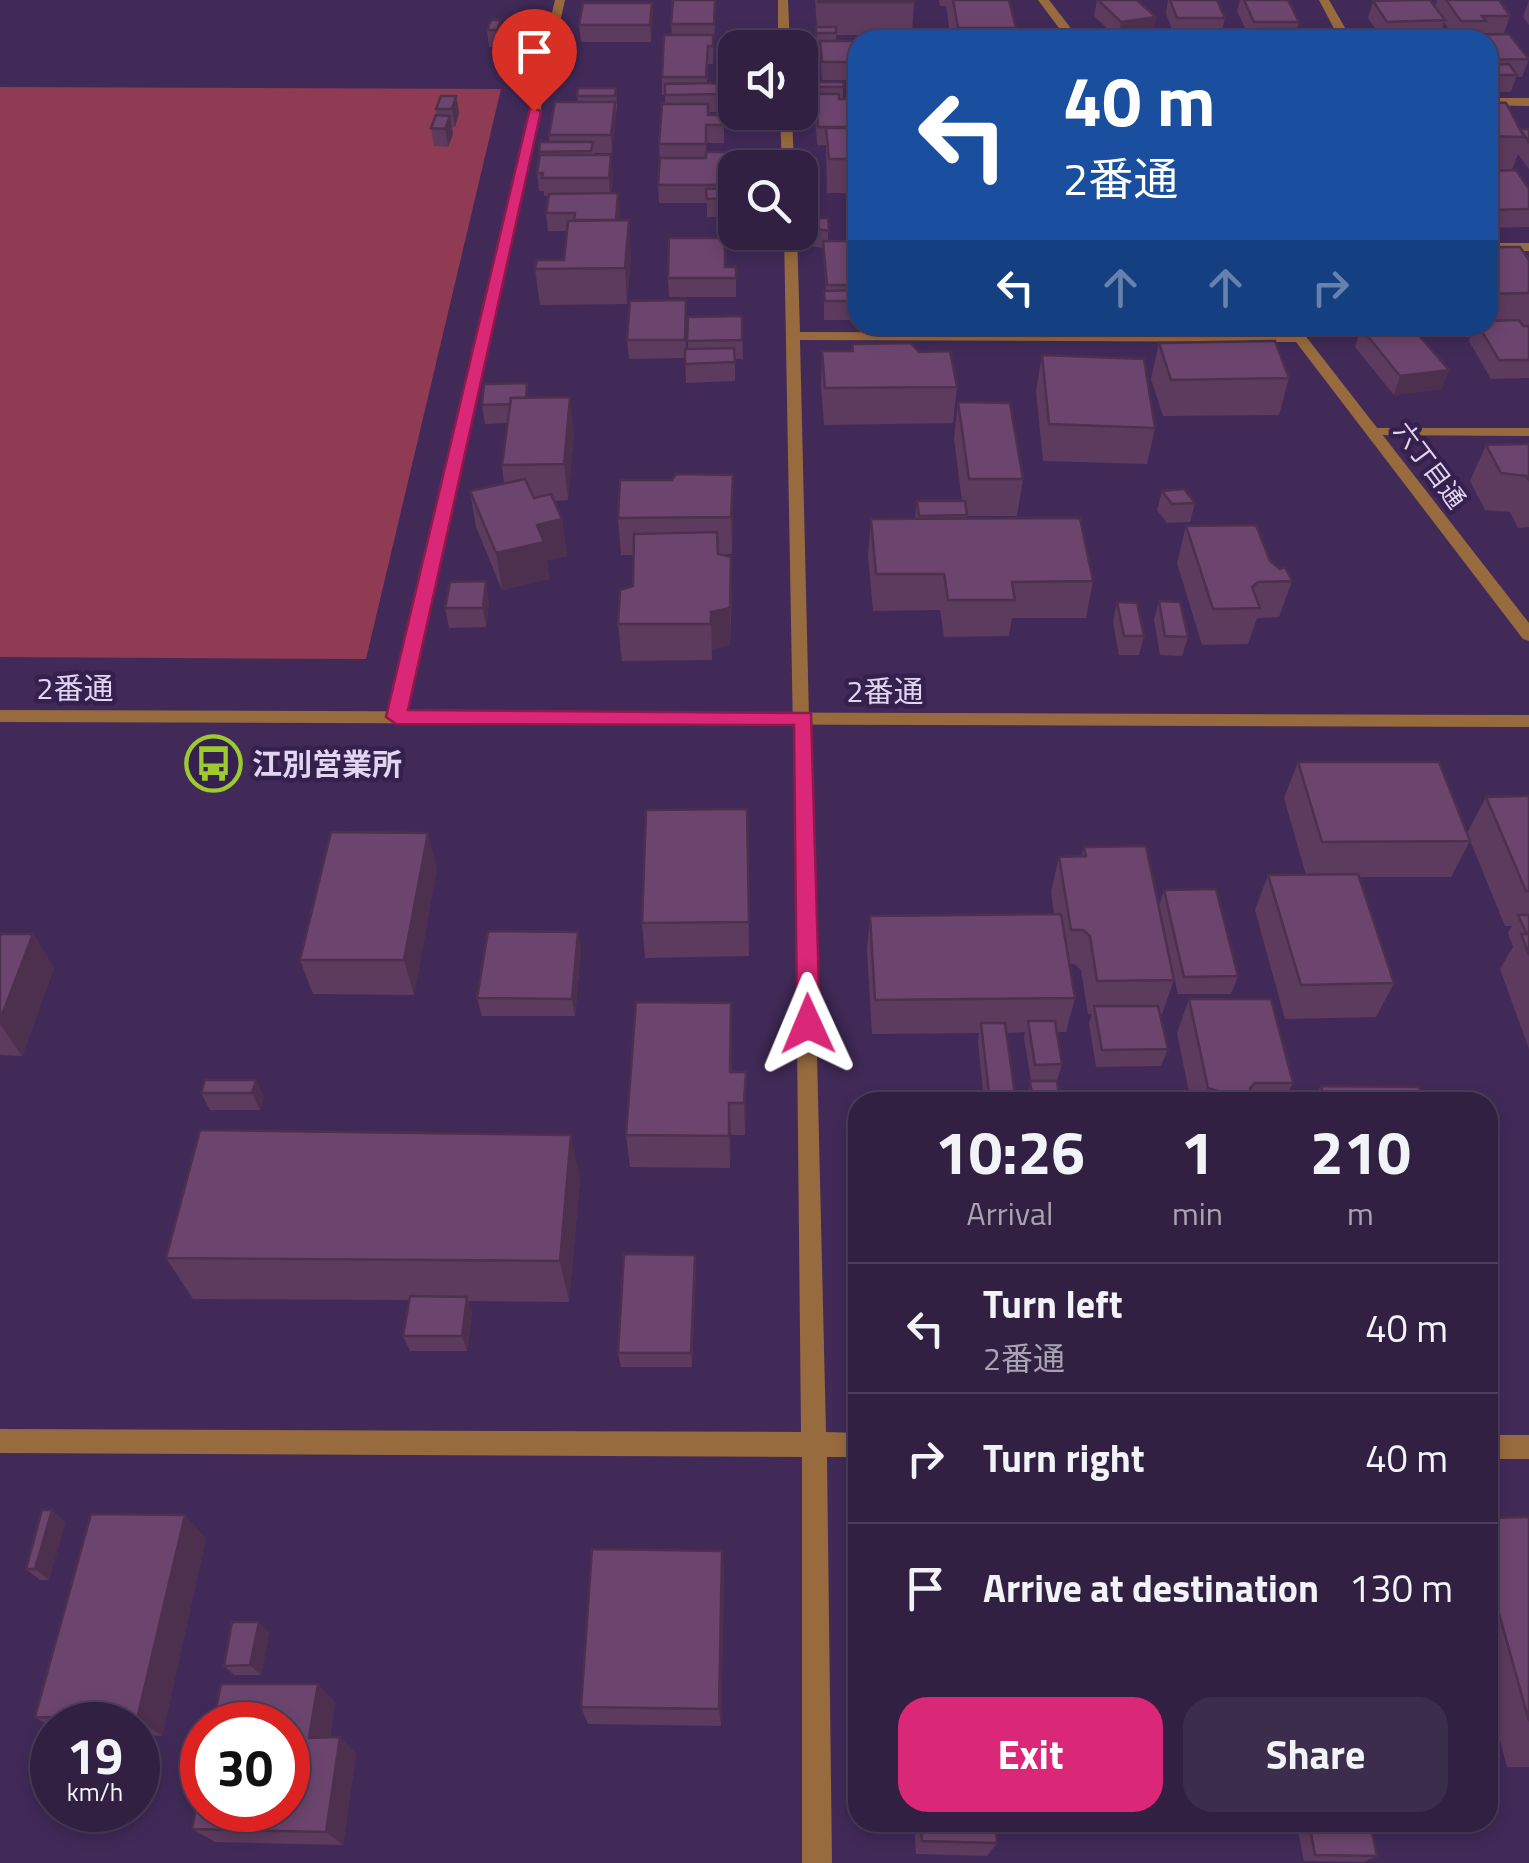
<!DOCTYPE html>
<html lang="en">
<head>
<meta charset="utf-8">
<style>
  body { margin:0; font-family:"Titillium Web","Noto Sans JP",sans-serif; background:#3d2d4d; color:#f1f3f6; height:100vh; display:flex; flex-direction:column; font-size:38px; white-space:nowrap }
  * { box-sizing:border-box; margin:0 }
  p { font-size:32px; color:#a8a3b2 }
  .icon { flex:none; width:55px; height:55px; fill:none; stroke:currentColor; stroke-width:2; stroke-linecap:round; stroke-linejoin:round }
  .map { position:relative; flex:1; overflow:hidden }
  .side { position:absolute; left:848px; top:1092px; width:650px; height:740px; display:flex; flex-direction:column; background:#312042; border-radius:30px; box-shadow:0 5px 15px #0003,0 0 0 2px #4c3e5b }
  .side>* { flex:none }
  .top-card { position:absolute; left:848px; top:30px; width:650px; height:305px; border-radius:30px; box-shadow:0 5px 15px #0003,0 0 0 2px #4c3e5b; background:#1a4fa0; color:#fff; overflow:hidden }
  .buttons { position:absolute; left:718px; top:30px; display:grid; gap:20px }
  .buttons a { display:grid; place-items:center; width:100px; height:100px; border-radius:20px; background:#312042; box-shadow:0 5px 15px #0003,0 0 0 2px #4c3e5b; font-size:50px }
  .speed { position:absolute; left:30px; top:1702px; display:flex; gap:20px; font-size:50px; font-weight:700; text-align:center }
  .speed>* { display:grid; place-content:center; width:130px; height:130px; border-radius:50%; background:#312042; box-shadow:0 5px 15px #0003,0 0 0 2px #4c3e5b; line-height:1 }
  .speed small { font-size:25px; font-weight:400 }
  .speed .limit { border:15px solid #d22; background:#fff; color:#111 }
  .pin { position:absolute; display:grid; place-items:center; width:85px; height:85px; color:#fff; margin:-102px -42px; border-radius:50% 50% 50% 0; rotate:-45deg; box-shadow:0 0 10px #0007 }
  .pin .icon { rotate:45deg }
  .me { position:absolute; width:110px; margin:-55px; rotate:359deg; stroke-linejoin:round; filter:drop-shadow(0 0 8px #0008) }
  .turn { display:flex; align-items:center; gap:35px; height:210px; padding:0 50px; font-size:45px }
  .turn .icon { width:130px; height:130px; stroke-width:2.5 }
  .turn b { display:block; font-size:70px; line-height:85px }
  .lanes { display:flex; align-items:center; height:95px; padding:0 50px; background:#0003; justify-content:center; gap:50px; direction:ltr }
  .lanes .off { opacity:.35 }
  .eta { display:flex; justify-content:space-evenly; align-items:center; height:170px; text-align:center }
  .eta b { font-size:60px; font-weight:700; line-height:70px }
  .button { display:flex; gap:20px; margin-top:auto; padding:20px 50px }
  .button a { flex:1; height:115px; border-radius:30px; background:#db2777; color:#fff; font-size:40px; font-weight:700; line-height:115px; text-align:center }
  .button a+a { background:#3d2d4d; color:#f1f3f6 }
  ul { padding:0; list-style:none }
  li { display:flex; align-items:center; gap:30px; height:130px; padding:0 50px; border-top:2px solid #4c3e5b }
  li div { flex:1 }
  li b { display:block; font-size:38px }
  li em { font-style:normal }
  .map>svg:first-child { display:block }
</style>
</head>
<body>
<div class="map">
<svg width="1529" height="1863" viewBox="0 0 1529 1863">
  <rect width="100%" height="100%" fill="#412a58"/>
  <path fill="#8f3b53" d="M0,87L501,89L366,659L0,657Z"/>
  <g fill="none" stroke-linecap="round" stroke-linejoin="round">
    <g fill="#986b3e" fill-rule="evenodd">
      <path d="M555,0H565L405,717L396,723L387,717Z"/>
      <path d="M778,0H788L790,48H778Z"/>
      <path d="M1319,0H1329L1352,40H1340Z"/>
      <path d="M1529,98V106L1488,105V98Z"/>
      <path d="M780,112H792L794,168H782Z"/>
      <path d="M784,232H797L800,332L1299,334L1306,338L1299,342L800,340L826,1432L858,1433V1457H827L832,1863H802V1457L0,1453V1429L801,1432L795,844Z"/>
      <rect x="1488" y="243" width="41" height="8"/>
      <path d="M1373,428H1529V436L1368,435L1366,432Z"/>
      <rect x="1488" y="1435" width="41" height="24"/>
    </g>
    <g fill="#986b3e" fill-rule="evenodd">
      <path d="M1038,0H1049L1080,40H1068Z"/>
      <path d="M1283,325H1297L1529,623V641L1523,639Z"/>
      <path d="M0,710L1529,715V727L0,722Z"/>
    </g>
  </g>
  <g fill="#5d3b5f">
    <path d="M716,0L713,64H708L707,83H717V112H708V115H724V143H706V152L735,168V217H707V203H659L658,185L660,162L659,144L665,104V95H662V77L672,35L671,24Z"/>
    <path d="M815,0H914L912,35H836V41H858V80H822L820,50H816L817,27Z"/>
    <path d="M939,0H1009L1016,28L1014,40H951L946,6H940Z"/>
    <path d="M1097,0H1137L1156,17L1153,35L1118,39L1094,16Z"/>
    <path d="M1168,0H1217L1225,18L1221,36L1174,35L1166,13Z"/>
    <path d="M1240,0H1288L1299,22L1297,29L1303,40L1250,39L1237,11Z"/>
    <path d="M1437,0H1499L1510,16L1504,33H1482L1481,35L1529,59L1522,77H1516L1511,92H1492L1488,86V40L1455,38L1444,22L1440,38L1382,39L1368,18L1373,1L1435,6Z"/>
    <path d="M1529,0V25L1523,17Z"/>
    <path d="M652,3L653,20L651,42H581L579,25Z"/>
    <path d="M501,20L503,37L500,47H489L487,30Z"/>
    <path d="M719,72H735V96H720Z"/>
    <path d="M817,82H843V99H858V193H827L826,145H817L815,112Z"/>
    <path d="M616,88L617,106L612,153H594L613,173L611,193L620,212L619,220L631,255L627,304L540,305L535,269L564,260L567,231H548L546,213L549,196H544V191H539L537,173L539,152L550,142L549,135L578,102L577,96Z"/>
    <path d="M456,96L459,113L455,127H452L453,134L448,147L434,146L431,128L437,115L436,109Z"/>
    <path d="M1488,102L1520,129H1529V169L1518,154L1512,170L1529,189V227L1488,228Z"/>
    <path d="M811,218H828V241L858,244V320H824V291H826L823,248L811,246Z"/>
    <path d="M1488,247L1529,260V378L1491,379L1469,341L1473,330H1463L1460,325H1488Z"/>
    <path d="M726,267H736V297H669L668,278Z"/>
    <path d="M686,300V349H688V317L742,316L743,359H735V381L686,383L685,358L629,359L627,340Z"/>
    <path d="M1342,325H1428L1427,328H1413L1442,389L1394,395L1355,347L1361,329H1343Z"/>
    <path d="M1159,343L1289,378L1279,415L1163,416L1151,379Z"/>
    <path d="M852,344L957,387L953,423L824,425L821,387L822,351H852Z"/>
    <path d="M1042,355L1155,428L1147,464L1043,461L1036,391Z"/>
    <path d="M529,398L574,434L568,500L554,501L562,519L567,556L547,560L549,579L502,590L476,527L470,491L504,483L502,465L508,423L485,424L482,405Z"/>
    <path d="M958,402L1023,479L1017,516H967L966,519L1093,581L1086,618H1012L1009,636L944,637L940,610L873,611L868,556L871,519H915L917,501H962L954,439Z"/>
    <path d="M1529,444V527L1518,528L1510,512L1485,510L1470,481L1486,445Z"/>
    <path d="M1162,491L1195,503L1190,522L1167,523L1157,510Z"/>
    <path d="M733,512L732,554H718L732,593L730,645L712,649V660L622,661L618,624L633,586L634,555H621L618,518Z"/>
    <path d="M1186,526L1270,561L1292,581L1279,617L1257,618L1248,644L1202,645L1177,563Z"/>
    <path d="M489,601L486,627L449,628L445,608Z"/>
    <path d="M1159,601L1188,637L1182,656L1160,655L1154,620Z"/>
    <path d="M1117,602L1144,636L1139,655H1119L1113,622Z"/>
    <path d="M1298,762L1470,841L1451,877H1359L1394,983L1376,1017L1285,1019L1255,910L1268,875H1306L1284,798Z"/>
    <path d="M1529,796V1049L1500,969L1513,947L1508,933L1512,926H1505L1467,833L1486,797Z"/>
    <path d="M747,809L749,956L645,958L642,923Z"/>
    <path d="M1084,847L1159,907L1164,890L1238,976L1231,994H1178L1169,955L1174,980L1162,1014H1160L1168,1049L1161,1066L1096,1067L1089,1023L1092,1014H1088L1081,970L1074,964H1069L1075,998L1066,1032H1057L1062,1064L1057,1081L1060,1102H1026V1098L1031,1081L1024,1038L1025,1032L1007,1033L1016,1102H984L978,1041L979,1033L872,1034L867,950L870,916L1054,914L1051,892L1059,857L1082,856Z"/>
    <path d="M437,868L414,995L313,994L300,960Z"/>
    <path d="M578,932L581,950L575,1016H482L477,998Z"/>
    <path d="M0,934H33L54,968L22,1056L0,1055Z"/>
    <path d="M1189,999L1293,1083L1283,1102H1191L1177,1033Z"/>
    <path d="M732,1037V1072H746V1104L745,1135H731L730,1168L630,1167L626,1135Z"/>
    <path d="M256,1080L264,1097L260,1110H210L201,1093Z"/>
    <path d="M1321,1086L1423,1102H1312Z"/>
    <path d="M580,1179L569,1302L468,1301L472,1312L467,1351H410L403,1336L409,1300L193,1299L166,1258Z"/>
    <path d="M696,1270L692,1367H621L618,1353Z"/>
    <path d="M1529,1517V1767H1507L1488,1694V1518Z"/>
    <path d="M65,1522L49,1580H40L26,1569Z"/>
    <path d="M206,1538L162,1736L138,1735V1725H52V1727L35,1717Z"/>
    <path d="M722,1551L724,1573L721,1726L588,1724L581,1707Z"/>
    <path d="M259,1622L269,1633L261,1675H234L224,1666Z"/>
    <path d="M335,1702L330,1737L356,1753L343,1845L215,1842L192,1829Z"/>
    <path d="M914,1822H996L997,1843L987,1856L916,1854Z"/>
    <path d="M1296,1822H1370L1377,1856L1364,1862L1304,1861Z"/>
  </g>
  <g fill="#4c304d">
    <path d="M652,3L653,20L651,42L650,25Z"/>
    <path d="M1156,17L1153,35L1118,39L1121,22Z"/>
    <path d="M501,20L503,37L500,47L497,30Z"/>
    <path d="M456,96L459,113L455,127L452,109Z"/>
    <path d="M615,102L616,119L612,153L611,135Z"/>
    <path d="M450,116L453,134L448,147L445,129Z"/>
    <path d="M611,155L613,173L610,196L609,178Z"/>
    <path d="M618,193L620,212L617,241L616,223Z"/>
    <path d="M629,220L631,255L627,304L625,268Z"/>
    <path d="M1449,370L1442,389L1394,395L1400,376Z"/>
    <path d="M570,397L574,434L568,500L564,464Z"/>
    <path d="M733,475V512L732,554L731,517Z"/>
    <path d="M562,519L567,556L547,560L549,579L502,590L496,553L537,525Z"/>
    <path d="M731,557L730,645L712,649V660L711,612Z"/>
    <path d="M486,581L489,601L486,627L483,608Z"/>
    <path d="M428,833L437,868L414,995L404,960Z"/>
    <path d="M578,932L581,950L575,1016L572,999Z"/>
    <path d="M33,934L54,968L22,1056L0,1024V1020Z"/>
    <path d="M731,1003L732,1037L731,1104L730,1072Z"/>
    <path d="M746,1072V1104L745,1135L744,1103Z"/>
    <path d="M256,1080L264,1097L260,1110L252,1093Z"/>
    <path d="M729,1103L731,1135L730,1168L729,1136Z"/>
    <path d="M571,1135L580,1179L569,1302L560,1261Z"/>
    <path d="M695,1255L696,1270L692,1367L691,1353Z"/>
    <path d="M467,1297L472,1312L467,1351L462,1336Z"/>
    <path d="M52,1510L65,1522L49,1580L35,1569Z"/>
    <path d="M185,1515L206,1538L162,1736L137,1719Z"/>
    <path d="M722,1551L724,1573L721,1726L719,1709Z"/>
    <path d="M259,1622L269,1633L261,1675L250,1665Z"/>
    <path d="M318,1684L335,1702L327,1754L309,1738Z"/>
    <path d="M340,1737L356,1753L343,1845L326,1832Z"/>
  </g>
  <g fill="#6c456e" stroke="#4c304d" stroke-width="2.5">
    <path d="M673,0H715L714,24H671Z"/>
    <path d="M818,0H914L915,2H818Z"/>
    <path d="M953,0H1009L1016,28H958Z"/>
    <path d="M1098,0H1137L1156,17L1121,22Z"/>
    <path d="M1170,0H1217L1225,18H1177Z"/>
    <path d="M1244,0H1288L1299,22H1254Z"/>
    <path d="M1413,0H1430L1445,20L1387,22L1373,1Z"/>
    <path d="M1446,0H1499L1510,16H1482L1486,21H1461Z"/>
    <path d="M583,3H652L650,25H579Z"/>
    <path d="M491,20H501L497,30H487Z"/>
    <rect x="816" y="27" width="20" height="6"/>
    <path d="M1260,29H1298L1303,40H1265Z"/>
    <path d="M1509,34L1529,59L1488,60V40H1473L1470,35Z"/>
    <path d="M664,35H713V46H708L706,77H662Z"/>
    <path d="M820,41H858V62H822Z"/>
    <path d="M1509,64L1517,75H1498L1491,65Z"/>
    <rect x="719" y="72" width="16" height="6"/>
    <path d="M817,82H843L844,87H817Z"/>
    <path d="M717,83V94L665,95V84Z"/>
    <path d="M578,88H616L615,96H577Z"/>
    <path d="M816,94H839V99H858V127H818Z"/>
    <path d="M441,96H456L452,109H436Z"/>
    <path d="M555,102H615L611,135H549Z"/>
    <path d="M1488,102L1506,103L1524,137L1488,136Z"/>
    <path d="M662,104H708V115H724V125H706V144H659Z"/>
    <path d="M436,115L450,116L445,129L431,128Z"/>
    <path d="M826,128H858V159H829Z"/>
    <path d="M1520,129H1529V142Z"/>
    <path d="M540,142H593L591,151L539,152Z"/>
    <path d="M706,152H738L737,168H735V185H658L660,158H706Z"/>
    <path d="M540,155H611L609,178H542L543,173H537Z"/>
    <path d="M1516,170L1529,189V209L1492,210L1488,202V171Z"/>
    <path d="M735,188V198L707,199L706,189Z"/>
    <path d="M618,193L616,220H574L575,213H546L549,194Z"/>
    <path d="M811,218H828L829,231L811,228Z"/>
    <path d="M629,220L625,268L535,269L537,260H564L568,221Z"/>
    <path d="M669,238H725V267H736V278H668Z"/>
    <path d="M823,241H854V244H858V285H827Z"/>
    <path d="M1488,247H1520L1529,260V293L1488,294Z"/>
    <path d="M858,290V301H825L824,291Z"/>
    <path d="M686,300L685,340H627L630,301Z"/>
    <path d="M742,316V340L687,341L688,317Z"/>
    <path d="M1519,320L1523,326H1529V360H1499L1478,325H1488V321Z"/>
    <path d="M1385,325H1410L1449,370L1400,376L1361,328Z"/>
    <path d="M1275,341L1289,378L1171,380L1159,343Z"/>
    <path d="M911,343L919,352L950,351L957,387L825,388L822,351H853L852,344Z"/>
    <path d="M734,348L735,362L685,364V349Z"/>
    <path d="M1042,355L1144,359L1155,428L1049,424Z"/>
    <path d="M527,383L526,398H511L510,404L482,405L484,384Z"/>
    <path d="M570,397L564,464L502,465L511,398Z"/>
    <path d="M958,402L1010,403L1023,479H969Z"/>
    <path d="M1529,444V480L1526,476L1501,473L1486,445Z"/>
    <path d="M676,474L733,475L731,517L618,518L620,480H672Z"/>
    <path d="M525,479L534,498L551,494L562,519L537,525L544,542L496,553L470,491Z"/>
    <path d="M1184,489L1195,503L1172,504L1162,491Z"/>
    <path d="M917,501H965L967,515L919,516Z"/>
    <path d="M1080,518L1093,581L1012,582L1015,600H948L944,574H876L871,519Z"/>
    <path d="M1256,525L1270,561L1280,569L1285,567L1292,581L1258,582L1252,587L1260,608L1213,609L1186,526Z"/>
    <path d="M717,532L718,554L731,557L730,608L711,612V624H618L620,590L633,586L634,534Z"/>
    <path d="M486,581L483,608H445L450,582Z"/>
    <path d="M1159,601L1180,602L1188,637L1165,636Z"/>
    <path d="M1117,602L1137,603L1144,636H1124Z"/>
    <path d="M1298,762H1439L1470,841L1322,842Z"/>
    <path d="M1529,796V891H1526L1486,797Z"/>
    <path d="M747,809L749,922L642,923L646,810Z"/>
    <path d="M331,832L428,833L404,960H300Z"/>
    <path d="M1146,846L1174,980L1097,981L1090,936L1083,930H1071L1059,857L1086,856L1084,847Z"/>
    <path d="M1358,874L1394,983L1301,985L1268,875Z"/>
    <path d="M1216,889L1238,976L1184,977L1164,890Z"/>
    <path d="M1061,914L1075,998L875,1000L870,916Z"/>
    <path d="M1518,915H1529V934H1527Z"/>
    <path d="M488,931L578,932L572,999L477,998Z"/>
    <path d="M0,934H33L0,1020Z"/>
    <path d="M1521,934H1529V955Z"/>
    <path d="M1189,999H1271L1293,1083H1255L1250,1088L1255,1102H1227L1221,1092L1208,1088Z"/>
    <path d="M636,1002L731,1003L730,1072H746L744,1103H729V1136L626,1135Z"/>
    <path d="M1094,1006H1158L1168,1049L1102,1050Z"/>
    <path d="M1028,1021H1055L1062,1064L1035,1065Z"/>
    <path d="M981,1023H1005L1016,1102H990Z"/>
    <path d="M205,1080H256L252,1093H201Z"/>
    <path d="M1030,1081H1057L1060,1102H1033Z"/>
    <path d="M1321,1086L1419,1087L1423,1102H1325Z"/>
    <path d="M200,1130L571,1135L560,1261L166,1258Z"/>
    <path d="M624,1254L695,1255L691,1353H618Z"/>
    <path d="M410,1296L467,1297L462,1336H403Z"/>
    <path d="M42,1510H52L35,1569H26Z"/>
    <path d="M91,1514L185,1515L137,1719L35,1717Z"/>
    <path d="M1529,1517V1721L1488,1574V1518Z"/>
    <path d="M592,1549L722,1551L719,1709L581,1707Z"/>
    <path d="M232,1622H259L250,1665L224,1666Z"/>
    <path d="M221,1684H318L309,1738L340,1737L326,1832L192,1829L202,1777V1810H288V1725H213Z"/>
    <path d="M921,1822H996L997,1843L922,1841Z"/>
    <path d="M1309,1822H1370L1377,1856L1315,1855Z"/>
  </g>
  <path fill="#db2777" stroke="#8e194d" stroke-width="2.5" d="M530,108L541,111L408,710L811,713L820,1024L817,1031H800L797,1024L794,725L396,724L386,717Z"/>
  <defs>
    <symbol id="bus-ring" viewBox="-11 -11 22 22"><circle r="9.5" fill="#36204d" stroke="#9dca2f" stroke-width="1.5"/><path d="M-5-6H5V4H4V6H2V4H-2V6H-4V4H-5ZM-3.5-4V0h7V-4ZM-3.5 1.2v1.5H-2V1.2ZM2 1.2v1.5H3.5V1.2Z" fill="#9dca2f"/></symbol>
  </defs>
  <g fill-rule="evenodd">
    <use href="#bus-ring" x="182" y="732" width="63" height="63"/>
  </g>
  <g text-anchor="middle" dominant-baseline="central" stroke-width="9" stroke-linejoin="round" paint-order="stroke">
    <g font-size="25" fill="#e1d5f1" stroke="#36204d">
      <text transform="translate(1430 465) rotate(53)">六丁目通</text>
    </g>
    <g font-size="30" fill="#e1d5f1" stroke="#36204d">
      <text x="75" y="688">2番通</text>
      <text x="885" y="691">2番通</text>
    </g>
    <g font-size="30" font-weight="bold" fill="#e1d5f1" stroke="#36204d" text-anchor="start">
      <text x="252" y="764">江別営業所</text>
    </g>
  </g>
</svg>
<div class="buttons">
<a><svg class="icon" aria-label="sound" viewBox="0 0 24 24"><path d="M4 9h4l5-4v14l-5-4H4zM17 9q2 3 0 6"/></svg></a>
<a><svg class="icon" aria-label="search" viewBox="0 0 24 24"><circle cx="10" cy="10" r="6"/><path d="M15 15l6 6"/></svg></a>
</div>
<div class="speed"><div>19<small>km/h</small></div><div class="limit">30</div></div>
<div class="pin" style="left:534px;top:111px;background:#d93025"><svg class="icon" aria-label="arrive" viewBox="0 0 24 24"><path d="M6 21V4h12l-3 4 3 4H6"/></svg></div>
<svg class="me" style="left:808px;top:1024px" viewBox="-20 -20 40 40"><path d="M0-17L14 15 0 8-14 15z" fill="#db2777" stroke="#fff" stroke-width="4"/></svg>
<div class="top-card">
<div class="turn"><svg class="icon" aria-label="left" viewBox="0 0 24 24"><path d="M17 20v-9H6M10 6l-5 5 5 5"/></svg><div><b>40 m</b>2番通</div></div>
<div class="lanes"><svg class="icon" aria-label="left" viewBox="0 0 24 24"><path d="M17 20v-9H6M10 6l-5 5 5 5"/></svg><svg class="icon off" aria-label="ahead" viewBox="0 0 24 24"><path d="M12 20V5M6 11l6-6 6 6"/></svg><svg class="icon off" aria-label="ahead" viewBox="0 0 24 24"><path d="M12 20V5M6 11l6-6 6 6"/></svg><svg class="icon off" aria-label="right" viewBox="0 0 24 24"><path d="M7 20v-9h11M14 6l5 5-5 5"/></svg></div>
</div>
<section class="side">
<div class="eta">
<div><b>10:26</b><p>Arrival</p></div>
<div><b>1</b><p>min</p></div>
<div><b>210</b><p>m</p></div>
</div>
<ul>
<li><svg class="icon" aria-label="left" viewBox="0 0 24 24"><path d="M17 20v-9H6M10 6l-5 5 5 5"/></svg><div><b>Turn left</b><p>2番通</p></div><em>40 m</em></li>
<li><svg class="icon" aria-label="right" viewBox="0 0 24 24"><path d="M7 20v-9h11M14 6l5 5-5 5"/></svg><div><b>Turn right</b></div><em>40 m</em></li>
<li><svg class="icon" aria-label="arrive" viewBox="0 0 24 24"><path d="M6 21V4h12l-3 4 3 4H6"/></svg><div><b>Arrive at destination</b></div><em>130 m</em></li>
</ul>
<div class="button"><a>Exit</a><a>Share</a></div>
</section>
</div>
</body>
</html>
